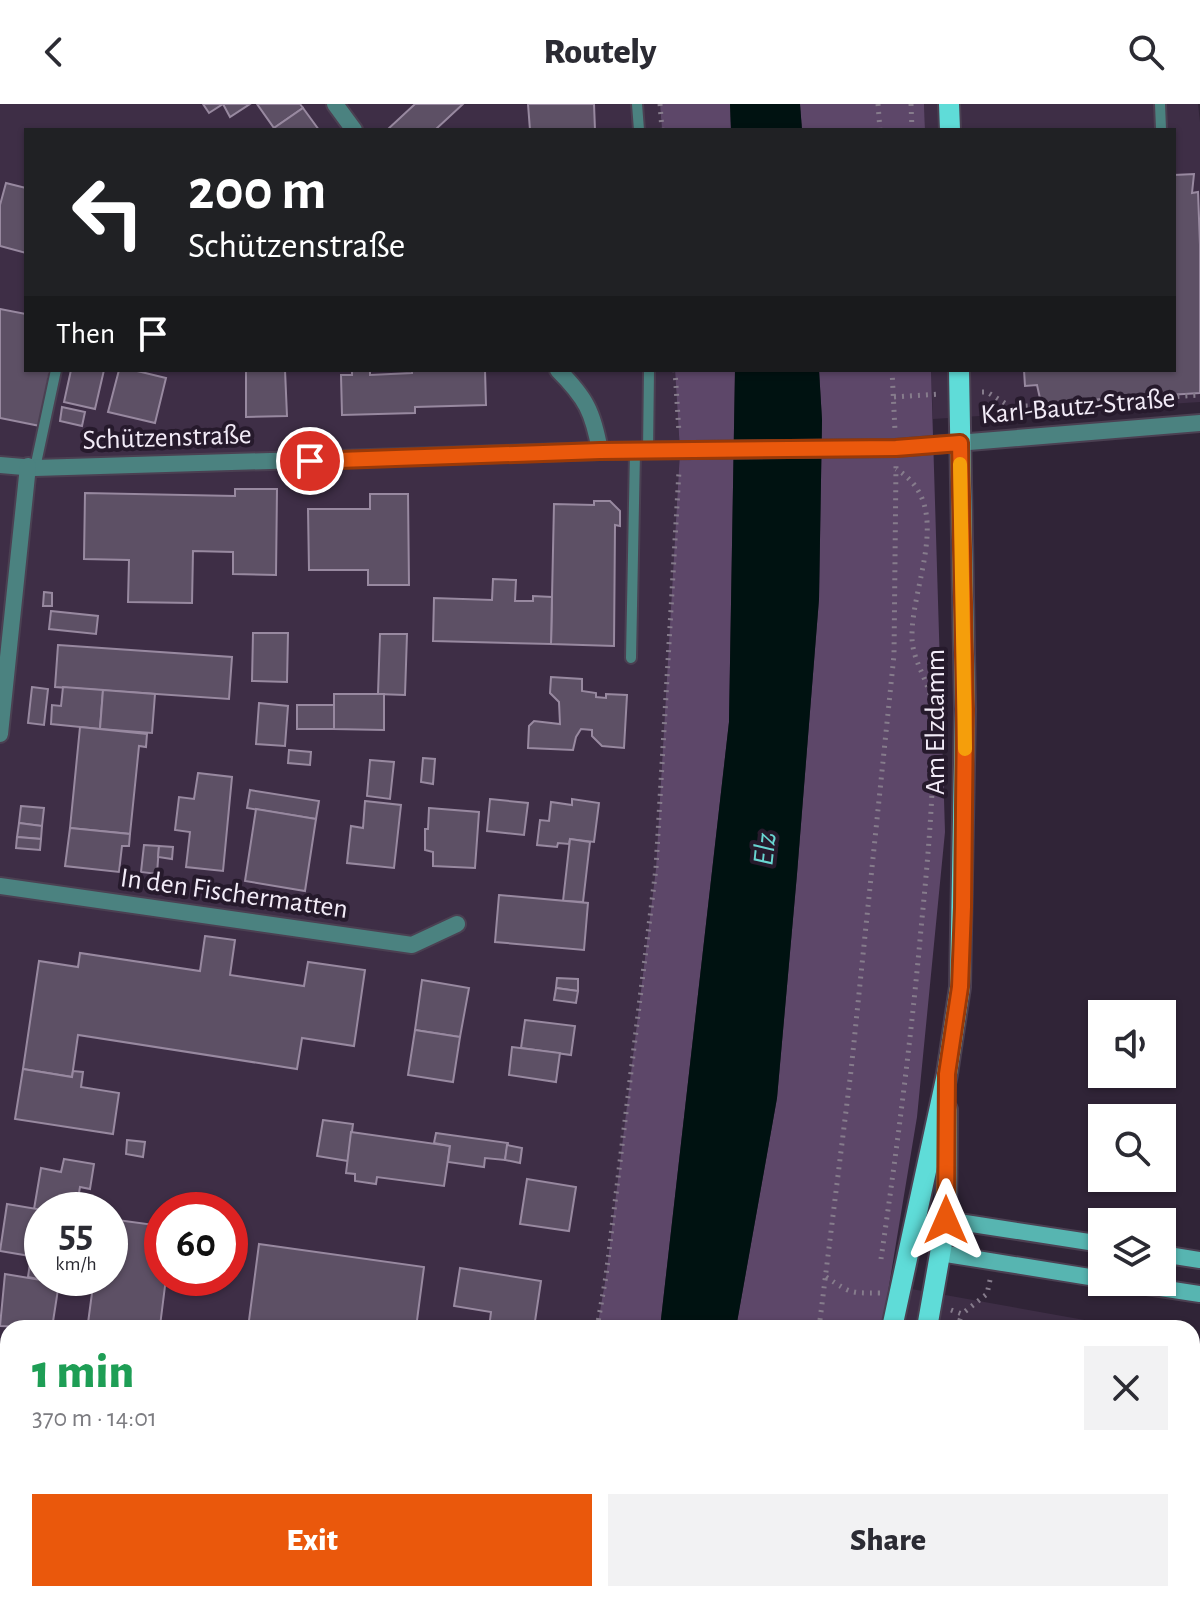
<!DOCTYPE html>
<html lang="en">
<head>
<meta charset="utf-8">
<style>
  body { margin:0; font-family:"Alegreya Sans",sans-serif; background:#f2f2f3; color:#2b2b33; height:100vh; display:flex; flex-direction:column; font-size:30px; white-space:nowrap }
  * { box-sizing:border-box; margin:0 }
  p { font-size:26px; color:#7c7c81 }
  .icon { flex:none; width:44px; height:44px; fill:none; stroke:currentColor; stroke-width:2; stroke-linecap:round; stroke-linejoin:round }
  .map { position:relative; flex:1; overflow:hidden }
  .panel { position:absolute; left:0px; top:1216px; width:1200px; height:282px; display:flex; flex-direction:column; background:#fff; border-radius:24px 24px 0 0; box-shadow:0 2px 6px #0004 }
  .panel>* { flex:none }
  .hud { position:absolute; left:24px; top:24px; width:1152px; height:244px; border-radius:0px; box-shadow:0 2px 6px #0004; background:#202124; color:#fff; overflow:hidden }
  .buttons { position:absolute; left:1088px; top:896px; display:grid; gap:16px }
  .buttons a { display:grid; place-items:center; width:88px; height:88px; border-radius:0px; background:#fff; box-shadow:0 2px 6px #0004; font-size:40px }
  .speed { position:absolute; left:24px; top:1088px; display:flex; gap:16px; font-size:40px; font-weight:700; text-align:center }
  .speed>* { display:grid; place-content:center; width:104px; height:104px; border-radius:50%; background:#fff; box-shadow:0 2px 6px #0004; line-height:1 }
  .speed small { font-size:20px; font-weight:400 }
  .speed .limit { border:12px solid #d22; background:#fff; color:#111 }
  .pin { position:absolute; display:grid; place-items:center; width:68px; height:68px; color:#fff; margin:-34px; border:4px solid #fff; border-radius:50%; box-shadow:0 2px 8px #0007 }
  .me { position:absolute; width:88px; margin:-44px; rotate:0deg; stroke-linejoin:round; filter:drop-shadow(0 0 6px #0008) }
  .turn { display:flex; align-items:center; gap:28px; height:168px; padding:0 32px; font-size:36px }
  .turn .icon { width:104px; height:104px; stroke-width:2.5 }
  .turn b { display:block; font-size:56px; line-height:68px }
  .then { display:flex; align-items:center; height:76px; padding:0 32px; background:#0003; gap:16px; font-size:30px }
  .round { display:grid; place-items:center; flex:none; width:84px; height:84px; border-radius:0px; background:#f2f2f3 }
  .headline { display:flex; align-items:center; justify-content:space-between; height:136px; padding:0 32px }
  h1 { font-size:48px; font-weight:800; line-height:60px; color:#1e9e55 }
  .cta { display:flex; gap:16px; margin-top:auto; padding:16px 32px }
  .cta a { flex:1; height:92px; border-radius:0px; background:#ea580c; color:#fff; font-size:32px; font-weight:800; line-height:92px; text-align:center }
  .cta a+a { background:#f2f2f3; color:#2b2b33 }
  header { display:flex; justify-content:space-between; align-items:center; height:104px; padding:0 32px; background:#fff; font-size:36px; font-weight:800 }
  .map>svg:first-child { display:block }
</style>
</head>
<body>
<header><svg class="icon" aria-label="back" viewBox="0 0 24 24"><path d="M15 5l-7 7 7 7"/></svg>Routely<svg class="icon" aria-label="search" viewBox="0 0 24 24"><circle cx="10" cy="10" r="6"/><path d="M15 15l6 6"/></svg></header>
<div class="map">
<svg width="1200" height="1497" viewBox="0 0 1200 1497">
  <rect width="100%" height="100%" fill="#302437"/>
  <g fill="#3e2e46" fill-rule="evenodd">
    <path d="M0,0H660L662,26H26V266H675L680,347L656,764L606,1172L597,1224H8V1490H549L548,1497H0ZM42,1106H110V1174H42ZM162,1106H230V1174H162Z"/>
    <path d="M924,0H1198L1200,18V298L933,315L931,266H1174V26H925Z"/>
    <path d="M889,1181L1129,1224H882Z"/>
  </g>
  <g fill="#5d4769">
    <path d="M660,0H730L731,26H662Z"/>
    <path d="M800,0H924L925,26H802Z"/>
    <path d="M675,266H735L729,618L660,1224H597L606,1172L656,764L680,347Z"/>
    <path d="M819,266H931L945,728L917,1013L882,1224H736L777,994L797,770L819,495L822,316Z"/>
    <path d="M549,1490H626L625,1497H548Z"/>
    <path d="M699,1490H832L831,1497H697Z"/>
  </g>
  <g fill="#001211">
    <path d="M730,0H800L802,26H731Z"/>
    <path d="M735,266H819L822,316L819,495L797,770L777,994L736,1224H660L729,618Z"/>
    <path d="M626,1490H699L697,1497H625Z"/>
  </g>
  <g fill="#5d5065" stroke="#9889a0" stroke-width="2">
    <path d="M203,0H223L209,9Z"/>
    <path d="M223,0H250L230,13Z"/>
    <path d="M257,0H300L303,4L274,24Z"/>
    <path d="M415,0H463L435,26H387Z"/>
    <path d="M528,0H594L595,26H530Z"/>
    <path d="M303,4L319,26H275L274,24Z"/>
    <path d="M1194,70L1192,89L1198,88L1200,141V289L1041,299L1037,281L1025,282L1024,266H1174V71Z"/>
    <path d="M6,79L26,84V149L0,142V101Z"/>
    <path d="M0,205L26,210V266H50L40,322L0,314Z"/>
    <path d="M71,266H104L95,305L64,298Z"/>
    <path d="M119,266H133L166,274L155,319L108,308Z"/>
    <path d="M246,266H285L287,312L246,313Z"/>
    <path d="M352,266H370V271L412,269V266H485L486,301L415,303V309L342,311L341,271H352Z"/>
    <path d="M62,303L85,308L82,322L60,317Z"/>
    <path d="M235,385H277L276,471L233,470V448L193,447L192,499L128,498L129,456L84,455L85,389L235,392Z"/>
    <path d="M370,390H408L409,481H368V466H309L308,405H370Z"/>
    <path d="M594,397H610L620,407V422L615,421L614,542L551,540L554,400L594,401Z"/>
    <path d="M493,475L516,476L515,497H533V492L552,493L551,540L433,537L434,494L492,496Z"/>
    <path d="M44,488L52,489V502H43Z"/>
    <path d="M51,507L98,512L96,530L49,525Z"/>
    <path d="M253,529H288L287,578L252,577Z"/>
    <path d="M380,530H407L405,591L378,590Z"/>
    <path d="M58,541L232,553L229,595L55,583Z"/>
    <path d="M551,573L582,575V587L596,589V593L606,594V590L627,591L624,644L602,642L592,632V626L581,625L576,633L573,646L528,644L529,622L534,617L560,620L559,598L550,589Z"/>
    <path d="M32,583L48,585L44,621L28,619Z"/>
    <path d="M63,583L103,586L100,625L51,620L52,601L61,602Z"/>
    <path d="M103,586L155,590L152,629L100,625Z"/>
    <path d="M334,590H384V626L334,625Z"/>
    <path d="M259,599L288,602L285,642L256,640Z"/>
    <rect x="297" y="601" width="37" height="24"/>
    <path d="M80,623L147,630L146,643L139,642L130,730L70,724Z"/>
    <path d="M289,646L311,648L310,661L288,659Z"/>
    <path d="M423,654L435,655L433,680L421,678Z"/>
    <path d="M370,656L394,658L390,695L367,692Z"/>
    <path d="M198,669L232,673L223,767L186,763L190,728L175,726L179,693L194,695Z"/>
    <path d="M250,686L319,697L316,715L247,704Z"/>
    <path d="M490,695L528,699L524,731L487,727Z"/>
    <path d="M572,695L599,699L594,738L570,735L569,740L558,739L557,743L537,741L540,716L549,717L551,698L572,701Z"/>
    <path d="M365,697L401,701L394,764L347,759L351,722L363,724Z"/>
    <path d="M21,702L44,704L42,722L19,719Z"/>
    <path d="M429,704L479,708L475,764L433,762V748L425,746V725H428Z"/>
    <path d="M256,705L316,715L305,787L245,777Z"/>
    <path d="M19,719L42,722L41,735L17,733Z"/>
    <path d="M70,724L130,730L129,742H122L119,768L65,762Z"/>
    <path d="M17,733L41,735L40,746L16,744Z"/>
    <path d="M570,735L590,738L583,798L563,797Z"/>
    <path d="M144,741L159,742L157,770L141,768Z"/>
    <path d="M159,742L173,743L172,755L158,753Z"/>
    <path d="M499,791L588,799L584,846L495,838Z"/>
    <path d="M205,832L235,836L230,871L304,882L308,858L365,866L354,942L302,934L297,965L78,931L72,973L23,965L39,857L78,863L80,849L200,867Z"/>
    <path d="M557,874L578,875V887L556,884Z"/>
    <path d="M422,876L469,884L460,933L415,926Z"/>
    <path d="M556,884L578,887L576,899L554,896Z"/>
    <path d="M525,916L575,922L571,951L521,944Z"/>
    <path d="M415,926L460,933L453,978L408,971Z"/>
    <path d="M512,943L560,949L556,978L509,971Z"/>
    <path d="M23,965L72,973L73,967L83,968L81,983L119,989L113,1030L15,1015Z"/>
    <path d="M323,1016L353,1020L348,1057L317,1052Z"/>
    <path d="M351,1028L450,1042L444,1082L377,1073L376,1080L355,1077V1070L346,1069Z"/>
    <path d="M436,1029L508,1039L505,1056L485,1054L484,1063L448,1058L450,1042L434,1039Z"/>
    <path d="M127,1036L145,1038L143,1053L126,1050Z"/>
    <path d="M507,1041L522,1044L520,1059L505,1056Z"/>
    <path d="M64,1055L94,1060L90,1085L80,1083L76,1106L34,1105L41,1064L61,1068Z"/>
    <path d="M527,1075L576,1083L569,1127L520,1120Z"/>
    <path d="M7,1100L43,1106L42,1154L0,1147Z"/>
    <path d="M110,1115L162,1122V1174H166L160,1222L136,1219L135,1224H120L88,1219L94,1174H110Z"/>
    <path d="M259,1140L424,1163L416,1224H248Z"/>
    <path d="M31,1152L42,1154V1174H78L75,1190L58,1187L59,1179L28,1173Z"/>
    <path d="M460,1164L541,1177L534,1224H489L491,1208L454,1202Z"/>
    <path d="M5,1170L59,1179L52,1224L0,1222Z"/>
    <path d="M417,1218L443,1222V1224H416Z"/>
    <path d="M1192,1253L1200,1255V1497H914L915,1490H1192Z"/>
    <path d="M0,1291L8,1292V1490H16L15,1497H0Z"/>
    <path d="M148,1490H333L332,1497H147Z"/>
  </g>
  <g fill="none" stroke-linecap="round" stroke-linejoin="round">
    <defs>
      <g id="service">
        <path d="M637,0L639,26"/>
        <path d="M1160,0L1161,25"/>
        <path d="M648,348L649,266"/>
        <path d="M35,364L56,266"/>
        <path d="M631,554L635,348"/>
      </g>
      <g id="minor">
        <path d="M335,0L354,26"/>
        <path d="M558,266C586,294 593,308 600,347"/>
        <path d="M0,361L35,364L600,347L896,344L1200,319"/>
        <path d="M0,630L28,362"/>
        <path d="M0,782L412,841L457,820"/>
        <path d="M0,1264L8,1265"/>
      </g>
      <g id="secondary">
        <path d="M946,1116L1102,1140"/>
        <path d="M940,1149L1102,1175"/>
        <path d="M1162,1150L1200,1156"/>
        <path d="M1121,1178L1200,1190"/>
      </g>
      <g id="primary">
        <path d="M949,0L950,26"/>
        <path d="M892,1224L947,970L960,883L965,605L959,266"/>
        <path d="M927,1224L946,1116L947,1006"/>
        <path d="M853,1497L855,1490"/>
      </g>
    </defs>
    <use href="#service" stroke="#4b4052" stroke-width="14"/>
    <use href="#minor" stroke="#4b4052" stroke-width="20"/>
    <use href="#secondary" stroke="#4b4052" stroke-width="20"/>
    <use href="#primary" stroke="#4b4052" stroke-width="24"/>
    <g stroke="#867c8c" stroke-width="5" stroke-dasharray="2 6" stroke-linecap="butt">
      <path d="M660,0L662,26"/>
      <path d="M878,0L880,26"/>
      <path d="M911,0L912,26"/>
      <path d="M675,266L679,329"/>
      <path d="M892,266L895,327"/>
      <path d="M982,288H987L1011,303L1200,291"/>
      <path d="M894,293L940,290"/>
      <path d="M881,1155C897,1045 911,936 921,825C928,754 935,680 933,608C933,582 912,559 912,533C911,480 956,401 896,365"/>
      <path d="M826,1173C852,1190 850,1189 880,1189"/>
      <path d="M951,1206L962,1210L987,1190L990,1176"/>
      <path d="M597,1224L606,1172L656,764L679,367"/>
      <path d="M819,1224L851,967L894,551L896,361"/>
      <path d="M957,1224L962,1210"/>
      <path d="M548,1497L549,1490"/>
      <path d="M774,1497L776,1490"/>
      <path d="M880,1497L882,1490"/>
    </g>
    <use href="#service" stroke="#4b8280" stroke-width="10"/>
    <use href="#minor" stroke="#4b8280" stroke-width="16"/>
    <use href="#secondary" stroke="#57b5b1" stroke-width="16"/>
    <use href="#primary" stroke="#5fdcd8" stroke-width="20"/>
  </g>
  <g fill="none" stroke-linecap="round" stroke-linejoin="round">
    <defs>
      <path id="route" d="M310,357L600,347L896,344L960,339L965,605L963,803L960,883L947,970L946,1116"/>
    </defs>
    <use href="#route" stroke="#983908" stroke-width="20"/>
    <use href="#route" stroke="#ea580c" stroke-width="14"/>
    <path stroke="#f59e0b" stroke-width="14" d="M960,360L965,645"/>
  </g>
  <g text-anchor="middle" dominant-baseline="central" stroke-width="8" stroke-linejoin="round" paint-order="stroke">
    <g font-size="28" fill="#f2ebf7" stroke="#261a2c">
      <text transform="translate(1078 303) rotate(-5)">Karl-Bautz-Straße</text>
      <text transform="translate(167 334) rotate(-2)">Schützenstraße</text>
      <text transform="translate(936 618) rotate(-90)">Am Elzdamm</text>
      <text transform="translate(234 790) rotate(8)">In den Fischermatten</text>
    </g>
    <g font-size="30" font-style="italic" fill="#69d6d2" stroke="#261a2c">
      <text transform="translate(765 745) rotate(-84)">Elz</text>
    </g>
  </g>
</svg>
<div class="buttons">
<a><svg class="icon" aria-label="sound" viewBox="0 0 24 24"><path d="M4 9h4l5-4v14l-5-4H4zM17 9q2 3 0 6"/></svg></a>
<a><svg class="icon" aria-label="search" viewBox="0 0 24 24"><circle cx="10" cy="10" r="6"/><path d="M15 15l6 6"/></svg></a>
<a><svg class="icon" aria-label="layers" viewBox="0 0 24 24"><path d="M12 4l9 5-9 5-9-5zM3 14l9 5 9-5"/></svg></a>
</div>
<div class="speed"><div>55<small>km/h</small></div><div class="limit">60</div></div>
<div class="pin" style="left:310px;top:357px;background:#d93025"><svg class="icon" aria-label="arrive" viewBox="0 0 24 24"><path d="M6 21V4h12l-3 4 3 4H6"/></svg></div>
<svg class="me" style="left:946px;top:1116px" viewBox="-20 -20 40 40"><path d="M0-17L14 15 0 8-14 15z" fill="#ea580c" stroke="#fff" stroke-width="4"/></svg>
<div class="hud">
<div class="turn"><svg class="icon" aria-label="left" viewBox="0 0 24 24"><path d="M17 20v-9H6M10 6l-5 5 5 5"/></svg><div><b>200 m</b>Schützenstraße</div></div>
<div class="then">Then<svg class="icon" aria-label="arrive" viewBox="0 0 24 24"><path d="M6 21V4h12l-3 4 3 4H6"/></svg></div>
</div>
<section class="panel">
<div class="headline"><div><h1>1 min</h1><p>370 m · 14:01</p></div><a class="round"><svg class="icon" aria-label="close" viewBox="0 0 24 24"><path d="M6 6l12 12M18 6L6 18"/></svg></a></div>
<div class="cta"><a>Exit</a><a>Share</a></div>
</section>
</div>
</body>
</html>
